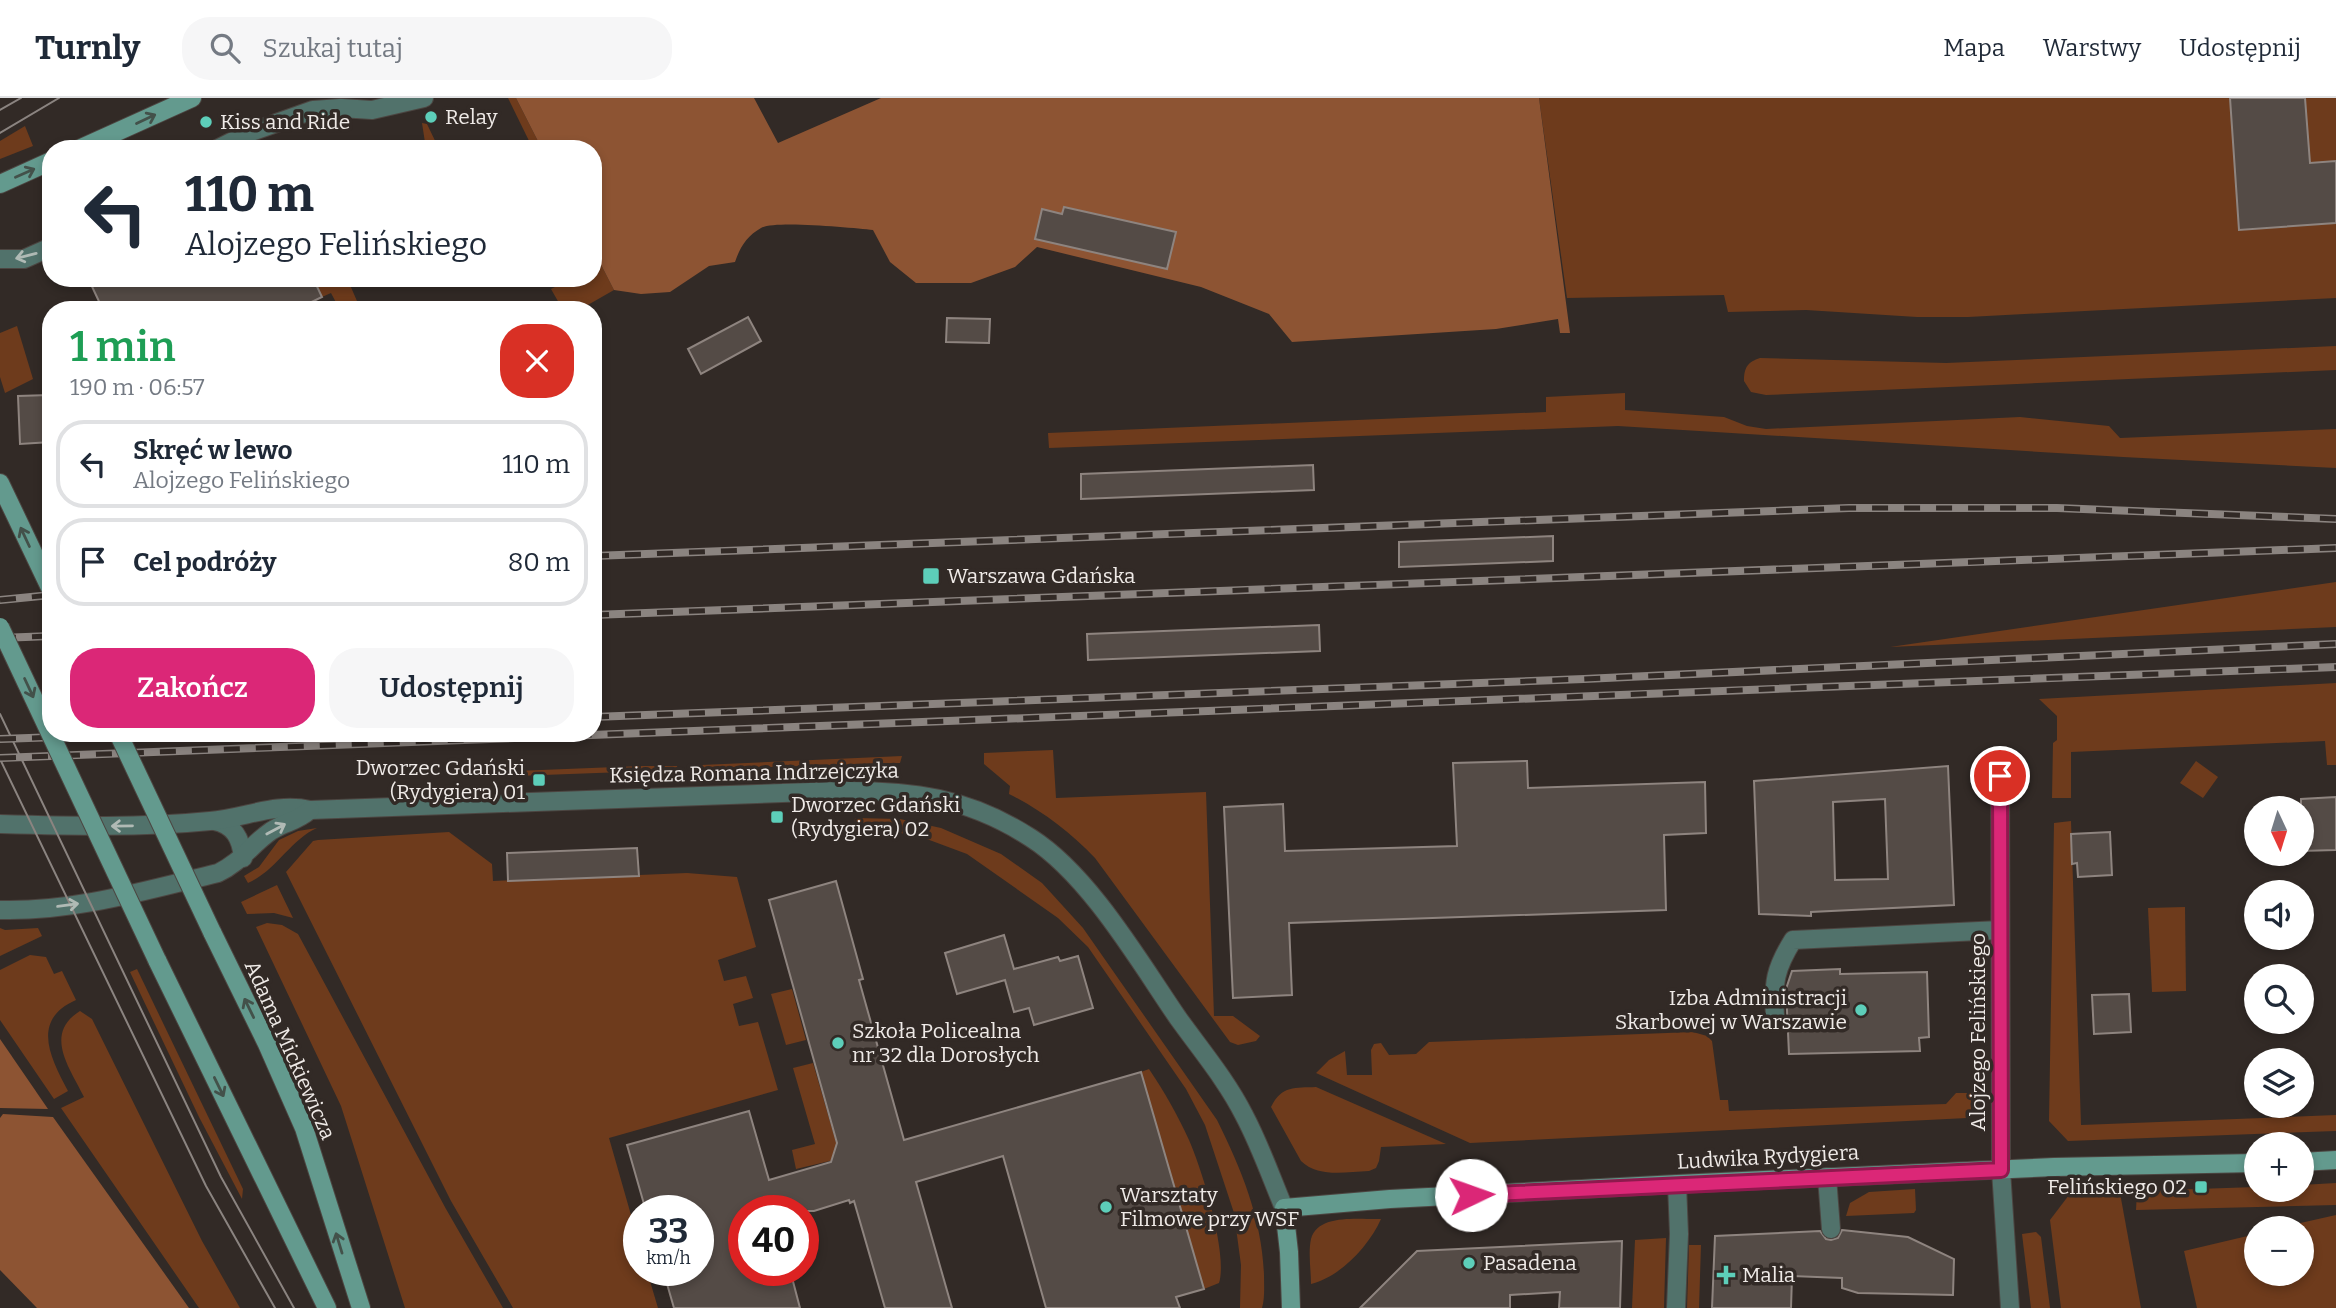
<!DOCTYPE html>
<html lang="pl">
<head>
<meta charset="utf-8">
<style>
  body { margin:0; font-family:Bitter,serif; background:#f6f6f7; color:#1f2937; height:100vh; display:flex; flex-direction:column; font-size:26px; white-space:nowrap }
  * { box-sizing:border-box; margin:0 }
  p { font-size:23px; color:#747a83 }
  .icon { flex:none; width:38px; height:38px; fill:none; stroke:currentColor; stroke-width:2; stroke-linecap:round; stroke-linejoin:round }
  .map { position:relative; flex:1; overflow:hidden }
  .details { position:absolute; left:42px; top:203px; width:560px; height:441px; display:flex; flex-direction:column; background:#fff; border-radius:28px; box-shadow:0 4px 10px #0003 }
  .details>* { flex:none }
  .top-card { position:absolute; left:42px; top:42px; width:560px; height:147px; border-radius:28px; box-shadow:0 4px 10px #0003; background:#fff; color:#1f2937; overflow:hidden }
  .needle { width:46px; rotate:176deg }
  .fabs { position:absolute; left:2244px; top:698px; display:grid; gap:14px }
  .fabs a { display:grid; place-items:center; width:70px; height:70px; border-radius:50%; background:#fff; box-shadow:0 4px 10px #0003; font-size:35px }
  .speed { position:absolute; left:623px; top:1097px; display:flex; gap:14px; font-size:35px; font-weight:700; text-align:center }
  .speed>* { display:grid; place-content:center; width:91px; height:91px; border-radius:50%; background:#fff; box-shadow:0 4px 10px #0003; line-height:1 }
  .speed small { font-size:18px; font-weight:400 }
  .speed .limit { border:10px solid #d22; background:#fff; color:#111 }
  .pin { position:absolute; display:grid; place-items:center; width:60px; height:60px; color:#fff; margin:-30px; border:4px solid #fff; border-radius:50%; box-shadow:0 2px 7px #0007 }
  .me { position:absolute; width:77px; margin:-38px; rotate:87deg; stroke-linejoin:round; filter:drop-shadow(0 0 5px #0008) }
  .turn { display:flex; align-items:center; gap:24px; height:147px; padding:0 28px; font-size:32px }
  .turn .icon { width:91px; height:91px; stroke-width:2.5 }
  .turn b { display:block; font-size:49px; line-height:60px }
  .round { display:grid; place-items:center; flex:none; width:74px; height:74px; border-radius:28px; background:#f6f6f7 }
  .head { display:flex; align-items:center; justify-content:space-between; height:119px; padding:0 28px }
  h1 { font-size:42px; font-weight:600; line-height:52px; color:#1e9e55 }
  .cta { display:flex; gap:14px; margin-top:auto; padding:14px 28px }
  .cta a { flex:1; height:80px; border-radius:28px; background:#db2777; color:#fff; font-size:28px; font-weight:600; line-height:80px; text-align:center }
  .cta a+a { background:#f6f6f7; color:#1f2937 }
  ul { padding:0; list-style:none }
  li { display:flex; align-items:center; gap:21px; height:88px; margin:0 14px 10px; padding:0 14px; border:4px solid #e0e1e3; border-radius:28px }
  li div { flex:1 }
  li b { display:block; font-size:26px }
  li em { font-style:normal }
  header { display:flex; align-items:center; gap:42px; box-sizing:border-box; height:98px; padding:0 35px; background:#fff; border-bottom:2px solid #e0e1e3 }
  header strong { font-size:33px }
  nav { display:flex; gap:38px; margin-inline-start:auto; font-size:24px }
  .search { width:490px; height:63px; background:#f6f6f7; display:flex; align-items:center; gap:18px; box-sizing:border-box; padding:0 24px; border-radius:28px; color:#747a83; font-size:26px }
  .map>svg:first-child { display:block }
</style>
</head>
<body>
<header>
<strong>Turnly</strong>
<div class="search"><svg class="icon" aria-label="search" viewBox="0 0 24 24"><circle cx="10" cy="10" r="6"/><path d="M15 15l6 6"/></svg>Szukaj tutaj</div>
<nav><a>Mapa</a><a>Warstwy</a><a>Udostępnij</a></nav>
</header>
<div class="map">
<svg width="2336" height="1210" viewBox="0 0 2336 1210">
  <rect width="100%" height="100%" fill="#322a26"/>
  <g fill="#6e3b1c">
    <path d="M508,0H516L542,51H533Z"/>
    <path d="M1539,0H2336V200L1968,219H1917L1806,212L1728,214L1724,197L1567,200Z"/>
    <path d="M422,25L427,26L439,51H426Z"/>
    <path d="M25,28L33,48L0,61V43Z"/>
    <path d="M593,151L614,192L579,212H563L551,191L555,189L550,180H593Z"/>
    <path d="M313,180H347L360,210L340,212L331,195L322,199Z"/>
    <path d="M17,228L33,281L5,295L0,279V235Z"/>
    <path d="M2336,248V272L1766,297L1751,294L1744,283C1744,269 1748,264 1760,260L1946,265Z"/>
    <path d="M1625,295V312L1724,319L1747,328L1766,331L2020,319L2109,328L2120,340L2336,331V370L2123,359L1618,328L1049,350L1048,335L1546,314V299Z"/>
    <path d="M2336,484V529L1890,549Z"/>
    <path d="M2336,585V667H2327L2325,643L2071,654V700H2052L2053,645L2057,642V618L2039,601Z"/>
    <path d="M1053,652L1056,700L1206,694L1214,918H1233L1260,938L1256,943L1238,947L1230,944L1095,760C1070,734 1041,712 1009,696L1010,688L984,666V655Z"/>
    <path d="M902,658L900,665L701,671V667Z"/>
    <path d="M2196,663L2218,679L2203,700L2180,685Z"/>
    <path d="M641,668H677L678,672L516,678V673Z"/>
    <path d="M855,720L900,721L941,730L1001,756L1042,785L1083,830L1217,1022C1242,1072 1262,1122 1264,1177C1264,1188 1265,1200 1262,1210H1240L1241,1167L1234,1115L1205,1027L1186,991L1088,849L1058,820L967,756L924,740L854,725Z"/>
    <path d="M2071,723L2081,1027L2336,1017V1033L2068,1043L2049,1023L2054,725Z"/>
    <path d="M317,730C290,742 276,773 248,785L244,778L259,769L279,742L298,733Z"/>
    <path d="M449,734L492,766L493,783L687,775L737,779L756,849L718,862L724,883L746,878L753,900L733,906L739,928L758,924L778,992L609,1040L639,1145V1172L647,1173L658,1210H513L451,1103L286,774L313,743L318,742Z"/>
    <path d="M277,787L293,820L274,815L247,816L241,804Z"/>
    <path d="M2185,809L2186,893L2152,894L2148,810Z"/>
    <path d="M267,825L282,827L298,836L446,1111L503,1210H405L341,1008L256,829Z"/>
    <path d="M0,830L5,832L38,830L42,838L0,858Z"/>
    <path d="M30,857L46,859L54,876L62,873L76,902C30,922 51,961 68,993L54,1001L0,922V872Z"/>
    <path d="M137,871L243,1091L242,1101L199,1019L130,874Z"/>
    <path d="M792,891L806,942L786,947L771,896Z"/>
    <path d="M80,913L92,921L202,1143L240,1210H199L61,1010L84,999C70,970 43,936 80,913Z"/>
    <path d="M1693,934L1707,938L1712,943L1720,1002H1728L1729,1013L1946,1006L1956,995H1971V1016L1967,1020L1470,1045L1316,975L1329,962L1345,953L1347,977H1372L1371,952L1374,946L1381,945L1389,957L1416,956L1429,944Z"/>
    <path d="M813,965L840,1058L834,1062L796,1071L792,1052L815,1046L793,970Z"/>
    <path d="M1149,971C1164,993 1178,1018 1189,1042C1202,1071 1228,1157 1219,1185L1204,1191L1141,974Z"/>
    <path d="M1316,989L1446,1046L1381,1049L1379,1063L1376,1070L1369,1073C1345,1074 1319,1080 1301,1063L1271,1009C1282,987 1295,990 1316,989Z"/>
    <path d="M2336,1085V1107L2136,1112L2137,1093L2256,1089V1092H2301V1087Z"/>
    <path d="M1915,1091L1916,1112L1914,1115L1846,1118L1850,1105L1869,1094Z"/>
    <path d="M2120,1095L2141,1210H2061L2050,1122L2069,1097Z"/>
    <path d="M2336,1117V1210H2197L2184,1153L2256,1136V1176H2301V1130H2278Z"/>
    <path d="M1381,1121C1369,1148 1340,1179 1311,1186C1311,1172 1308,1155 1311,1141C1318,1115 1361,1122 1381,1121Z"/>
    <path d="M2036,1134L2041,1139L2050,1210H2031L2022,1136Z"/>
    <path d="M1666,1140L1664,1210H1632L1635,1142Z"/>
    <path d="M1689,1147H1701L1699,1210H1687Z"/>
  </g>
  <g fill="#8d5433">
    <path d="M516,0H754L778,45L881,0H1539L1570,235H1560L1558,221L1496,231L1292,244L1269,216L1201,189L1037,149L1015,169L971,185H916L890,164L873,132C853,130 775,122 761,130C747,138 740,149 735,164L709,168L670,194L641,196L614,192L593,151V51H542Z"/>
    <path d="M0,941L48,1011L0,1010Z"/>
    <path d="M3,1016L53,1019L189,1210H37L0,1172V1020Z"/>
  </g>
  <g fill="#544b46" stroke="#8e847f" stroke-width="2" fill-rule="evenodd">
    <path d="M2230,0H2305L2310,65L2336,63V125L2239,132Z"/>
    <path d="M1064,109L1176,134L1167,171L1035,141L1042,111L1062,116Z"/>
    <path d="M88,180H313L322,199L295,212H103Z"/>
    <path d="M748,219L761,243L701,276L688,251Z"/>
    <path d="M947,220L990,221L989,245L946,244Z"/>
    <path d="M49,297L51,344L20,346L18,298Z"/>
    <path d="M1313,367L1314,392L1081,401V376Z"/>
    <path d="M1553,438V463L1399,469V444Z"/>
    <path d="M1319,527L1320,553L1088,562L1087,536Z"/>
    <path d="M1527,663L1528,690L1705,684L1706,735L1664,737L1666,812L1289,825L1292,897L1233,900L1224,709L1283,706L1285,753L1457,748L1453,665Z"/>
    <path d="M1948,668L1954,807L1811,814V818L1759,816L1754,683ZM1885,701L1888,781L1835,782L1833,704Z"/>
    <path d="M2336,699V752L2301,753V701Z"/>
    <path d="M2110,734L2112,777L2078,779L2077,765L2072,766L2071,736Z"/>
    <path d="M637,750L639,778L508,783L507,755Z"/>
    <path d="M836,783L863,881L859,882L904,1042L1141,974L1204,1191L1176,1199L1180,1210H1046L1003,1058L916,1084L952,1210H885L854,1103L850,1105L849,1102L814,1113H744V1172H790L800,1210H674L663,1172H698V1113H646L627,1047L749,1013L769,1082L831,1064L837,1045L769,802Z"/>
    <path d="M1004,837L1014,871L1058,859L1060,863L1078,858L1093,910L1034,927L1029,910L1014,914L1005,882L957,896L945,855Z"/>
    <path d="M1840,871V876L1927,874L1929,939L1919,940L1920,953L1789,956L1786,891L1792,873Z"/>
    <path d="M2129,896L2131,934L2094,936L2092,897Z"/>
    <path d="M1842,1132L1908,1139L1954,1161L1953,1197L1858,1195L1842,1190V1180L1792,1178L1791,1210H1712L1715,1138L1820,1133L1826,1141L1831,1142L1838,1140Z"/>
    <path d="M1622,1143L1620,1210H1559L1560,1194L1510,1197V1210H1360L1417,1153Z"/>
  </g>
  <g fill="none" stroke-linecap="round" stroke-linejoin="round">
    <defs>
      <g id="lane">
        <path d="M217,51L251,34L313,12L341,10L372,12L424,0"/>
        <path d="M0,161H24L51,149"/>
        <path d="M214,723C234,727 241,740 243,760"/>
        <path d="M0,726C70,728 140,730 210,723C245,720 276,704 310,712L838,693C911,692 968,699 1031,740C1089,777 1139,863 1178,920C1201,952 1227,983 1244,1017C1260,1047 1271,1079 1284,1110"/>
        <path d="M0,812C74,814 147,792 218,775C241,764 251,747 271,733C286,723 295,725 310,712"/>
        <path d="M1775,919C1773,884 1775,871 1793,842L2000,832"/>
        <path d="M1827,1079L1831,1131"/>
        <path d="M1676,1210L1679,1136L1677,1086"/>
      </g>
      <path id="street" d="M2000,658L2001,1072L2010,1210"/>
      <g id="secondary">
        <path d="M79,51L192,0"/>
        <path d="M0,86L51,63"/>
        <path d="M0,385L51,492"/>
        <path d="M212,834L267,946L304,1030L361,1210"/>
        <path d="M157,862L327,1210"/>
        <path d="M2301,1064L2336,1062"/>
        <path d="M1291,1210L1289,1154L1284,1110L1390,1101L1677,1086L2054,1069L2256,1065"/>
      </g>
    </defs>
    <use href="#lane" stroke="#4c4541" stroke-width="20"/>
    <use href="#street" stroke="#4c4541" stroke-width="20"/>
    <use href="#secondary" stroke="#4c4541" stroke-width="20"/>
    <use href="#lane" stroke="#51726b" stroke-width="18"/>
    <use href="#street" stroke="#51726b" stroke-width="18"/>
    <use href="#secondary" stroke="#639a8e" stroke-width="18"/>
    <g stroke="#8b8480" stroke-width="2">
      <path d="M0,12L21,0"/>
      <path d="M0,35L59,0"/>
      <path d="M0,616L221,1079L294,1210"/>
      <path d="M0,661L206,1088L275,1210"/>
    </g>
    <defs>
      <g id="rail">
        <path d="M593,458L1849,410H2057L2336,421"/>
        <path d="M0,502L51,497"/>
        <path d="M593,517L2336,450"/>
        <path d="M0,540L51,538"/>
        <path d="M593,619L1584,581L2336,546"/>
        <path d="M0,641L173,635"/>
        <path d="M0,660L2336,569"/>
      </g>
    </defs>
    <use href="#rail" stroke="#8b8480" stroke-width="8"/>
    <use href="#rail" stroke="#322a26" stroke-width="5" stroke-dasharray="16" stroke-linecap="butt"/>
    <defs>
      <g id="secondary-bridge">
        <path d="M0,529L157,862"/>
        <path d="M118,635L212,834"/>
      </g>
    </defs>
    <use href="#secondary-bridge" stroke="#4c4541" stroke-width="20" stroke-linecap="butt"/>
    <use href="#secondary-bridge" stroke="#639a8e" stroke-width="18"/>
  </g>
  <defs><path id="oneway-shaft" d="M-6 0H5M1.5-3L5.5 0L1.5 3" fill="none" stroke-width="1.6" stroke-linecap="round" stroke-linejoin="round" transform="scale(1.75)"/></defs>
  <g stroke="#43514a">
    <use href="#oneway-shaft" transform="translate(146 21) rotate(-25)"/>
    <use href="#oneway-shaft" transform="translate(25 75) rotate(-24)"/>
    <use href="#oneway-shaft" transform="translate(25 439) rotate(-115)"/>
    <use href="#oneway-shaft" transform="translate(29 590) rotate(65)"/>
    <use href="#oneway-shaft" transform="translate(249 910) rotate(-116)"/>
    <use href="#oneway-shaft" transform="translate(219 989) rotate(64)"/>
    <use href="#oneway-shaft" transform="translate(339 1145) rotate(-107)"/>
  </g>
  <g stroke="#b0bab5">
    <use href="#oneway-shaft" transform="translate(26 158) rotate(166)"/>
    <use href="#oneway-shaft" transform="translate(122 728) rotate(179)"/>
    <use href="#oneway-shaft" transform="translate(276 731) rotate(-28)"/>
    <use href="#oneway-shaft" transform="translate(68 807) rotate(-8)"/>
  </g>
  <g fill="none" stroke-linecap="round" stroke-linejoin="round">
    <defs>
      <path id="route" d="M1471,1097L2001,1072L2000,678"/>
    </defs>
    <use href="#route" stroke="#8e194d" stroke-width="18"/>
    <use href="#route" stroke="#db2777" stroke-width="12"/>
  </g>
  <g fill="#5dceb9" stroke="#322a26" stroke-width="2.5">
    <circle cx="431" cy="19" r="7"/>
    <circle cx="206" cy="24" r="7"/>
    <rect x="922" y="469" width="18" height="18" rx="3.5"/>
    <rect x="532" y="675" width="14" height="14" rx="3.5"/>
    <rect x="770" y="712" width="14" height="14" rx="3.5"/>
    <circle cx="1861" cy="912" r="7"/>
    <circle cx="838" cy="945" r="7"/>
    <rect x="2194" y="1082" width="14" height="14" rx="3.5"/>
    <circle cx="1106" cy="1109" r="7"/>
    <circle cx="1469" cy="1165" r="7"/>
    <path d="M1722.5 1166.5h7v7h7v7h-7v7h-7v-7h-7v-7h7z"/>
  </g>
  <g text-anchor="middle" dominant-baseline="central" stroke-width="7" stroke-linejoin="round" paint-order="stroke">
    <g font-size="21" fill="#efeae7" stroke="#322a26" text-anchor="start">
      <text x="445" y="19">Relay</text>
      <text x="220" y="24">Kiss and Ride</text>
      <text x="947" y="478">Warszawa Gdańska</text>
      <text x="525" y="670" text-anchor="end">Dworzec Gdański<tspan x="525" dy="24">(Rydygiera) 01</tspan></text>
      <text x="791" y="707">Dworzec Gdański<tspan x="791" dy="24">(Rydygiera) 02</tspan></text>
      <text x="1847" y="900" text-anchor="end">Izba Administracji<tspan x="1847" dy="24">Skarbowej w Warszawie</tspan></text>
      <text x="852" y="933">Szkoła Policealna<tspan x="852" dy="24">nr 32 dla Dorosłych</tspan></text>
      <text x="2187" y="1089" text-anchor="end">Felińskiego 02</text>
      <text x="1120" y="1097">Warsztaty<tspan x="1120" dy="24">Filmowe przy WSF</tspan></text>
      <text x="1483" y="1165">Pasadena</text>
      <text x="1742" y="1177">Malia</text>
    </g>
    <g font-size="21" fill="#efeae7" stroke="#322a26">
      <text transform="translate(754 675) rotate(-1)">Księdza Romana Indrzejczyka</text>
      <text transform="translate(1978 934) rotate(-90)">Alojzego Felińskiego</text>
      <text transform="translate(290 952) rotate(66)">Adama Mickiewicza</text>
      <text transform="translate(1768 1059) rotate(-3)">Ludwika Rydygiera</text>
    </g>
  </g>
</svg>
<div class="fabs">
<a><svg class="needle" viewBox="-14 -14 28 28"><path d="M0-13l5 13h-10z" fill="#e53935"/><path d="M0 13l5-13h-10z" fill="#747a83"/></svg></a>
<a><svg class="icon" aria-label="sound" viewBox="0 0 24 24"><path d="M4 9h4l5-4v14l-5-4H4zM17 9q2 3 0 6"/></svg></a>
<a><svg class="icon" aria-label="search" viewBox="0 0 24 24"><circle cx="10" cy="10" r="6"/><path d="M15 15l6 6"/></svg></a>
<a><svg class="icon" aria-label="layers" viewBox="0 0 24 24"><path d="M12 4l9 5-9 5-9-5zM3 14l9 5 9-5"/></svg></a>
<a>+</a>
<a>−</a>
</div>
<div class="speed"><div>33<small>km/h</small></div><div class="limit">40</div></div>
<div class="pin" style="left:2000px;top:678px;background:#d93025"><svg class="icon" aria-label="arrive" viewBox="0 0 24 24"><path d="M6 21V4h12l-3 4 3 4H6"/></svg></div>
<svg class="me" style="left:1471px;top:1097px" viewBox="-20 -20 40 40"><circle r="19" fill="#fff"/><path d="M0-13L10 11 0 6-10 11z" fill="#db2777"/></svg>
<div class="top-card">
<div class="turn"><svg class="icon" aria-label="left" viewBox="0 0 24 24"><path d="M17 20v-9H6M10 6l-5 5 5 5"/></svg><div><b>110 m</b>Alojzego Felińskiego</div></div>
</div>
<section class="details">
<div class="head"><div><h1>1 min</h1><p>190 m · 06:57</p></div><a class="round" style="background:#d93025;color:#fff"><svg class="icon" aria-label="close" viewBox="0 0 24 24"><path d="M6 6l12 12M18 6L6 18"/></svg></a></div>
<ul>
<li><svg class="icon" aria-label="left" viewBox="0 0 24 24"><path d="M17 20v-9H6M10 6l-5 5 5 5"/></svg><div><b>Skręć w lewo</b><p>Alojzego Felińskiego</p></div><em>110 m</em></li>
<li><svg class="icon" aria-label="arrive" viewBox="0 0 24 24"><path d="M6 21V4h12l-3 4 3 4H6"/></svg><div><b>Cel podróży</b></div><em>80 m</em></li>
</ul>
<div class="cta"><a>Zakończ</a><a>Udostępnij</a></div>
</section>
</div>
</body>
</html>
